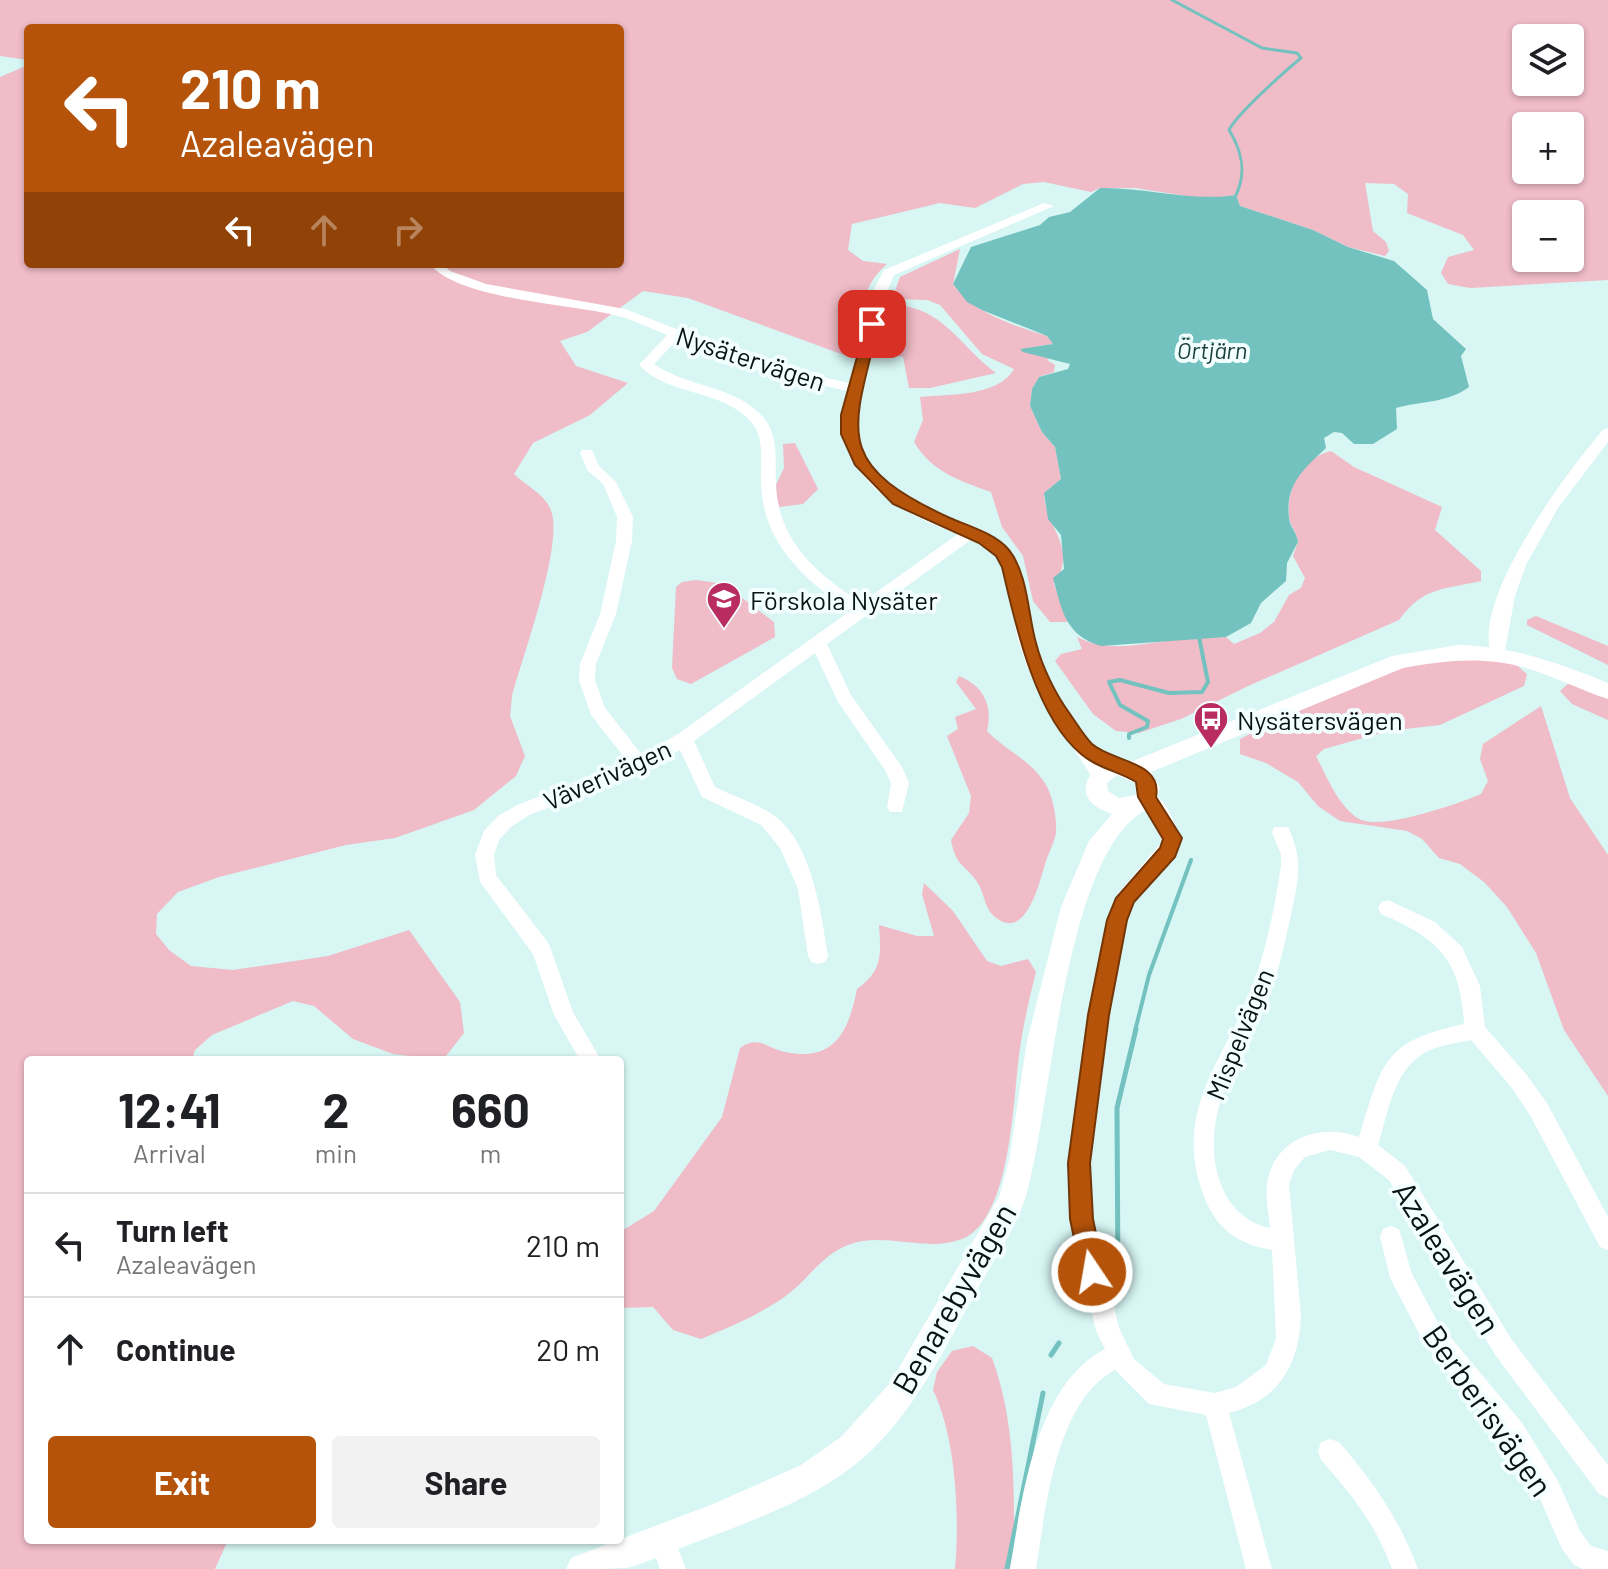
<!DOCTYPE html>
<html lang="en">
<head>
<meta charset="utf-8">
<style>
  body { margin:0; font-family:Barlow,sans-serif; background:#f2f2f2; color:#202124; height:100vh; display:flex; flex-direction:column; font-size:30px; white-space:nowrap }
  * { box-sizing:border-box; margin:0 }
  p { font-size:26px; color:#757577 }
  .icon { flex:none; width:44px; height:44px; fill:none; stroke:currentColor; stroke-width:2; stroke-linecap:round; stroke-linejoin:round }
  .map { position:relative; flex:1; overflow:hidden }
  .details { position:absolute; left:24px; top:1056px; width:600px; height:488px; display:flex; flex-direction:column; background:#fff; border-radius:8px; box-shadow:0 2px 6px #0004 }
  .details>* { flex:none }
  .hud { position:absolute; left:24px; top:24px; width:600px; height:244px; border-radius:8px; box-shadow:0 2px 6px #0004; background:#b45309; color:#fff; overflow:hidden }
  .controls { position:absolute; left:1512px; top:24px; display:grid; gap:16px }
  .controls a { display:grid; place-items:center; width:72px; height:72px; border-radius:8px; background:#fff; box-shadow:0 2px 6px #0004; font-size:40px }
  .pin { position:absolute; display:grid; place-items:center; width:68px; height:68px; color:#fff; margin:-34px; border-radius:16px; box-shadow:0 4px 12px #0006 }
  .me { position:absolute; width:88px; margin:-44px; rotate:348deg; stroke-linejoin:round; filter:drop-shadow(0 0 6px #0008) }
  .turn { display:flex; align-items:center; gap:28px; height:168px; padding:0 24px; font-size:36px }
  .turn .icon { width:104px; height:104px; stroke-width:2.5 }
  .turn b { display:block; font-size:56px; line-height:68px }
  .lanes { display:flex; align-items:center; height:76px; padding:0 24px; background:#0003; justify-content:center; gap:40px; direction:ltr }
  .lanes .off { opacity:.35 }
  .eta { display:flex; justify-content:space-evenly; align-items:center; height:136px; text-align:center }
  .eta b { font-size:48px; font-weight:700; line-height:56px }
  .primary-button { display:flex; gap:16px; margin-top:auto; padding:16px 24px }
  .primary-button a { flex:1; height:92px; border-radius:8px; background:#b45309; color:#fff; font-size:32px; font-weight:700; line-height:92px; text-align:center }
  .primary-button a+a { background:#f2f2f2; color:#202124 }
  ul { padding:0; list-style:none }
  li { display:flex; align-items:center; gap:24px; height:104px; padding:0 24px; border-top:2px solid #e0e0e0 }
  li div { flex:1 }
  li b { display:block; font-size:30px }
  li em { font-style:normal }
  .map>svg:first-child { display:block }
</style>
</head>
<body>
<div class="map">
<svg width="1608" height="1569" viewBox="0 0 1608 1569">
  <rect width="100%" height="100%" fill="#d7f6f4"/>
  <g fill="#efbcc7" fill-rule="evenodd">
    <path d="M0,0H1608V280L1470,288L1448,284L1441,273L1448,257L1474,250L1463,235L1407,213L1408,194L1394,184L1365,183L1373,231L1386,242L1389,251L1385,256L1348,247L1313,230L1240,206L1236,195L1206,199L1135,188H1100L1091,192L1044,182L1023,184L975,208L940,203L852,224L848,250L863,261L887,264C859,287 859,324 852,358L688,298L643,291L587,332L560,341L576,366L628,383L590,415L533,443L514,474C526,486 543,493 550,508C566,539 522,658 512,696L510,716L525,756L516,776L474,810L395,838L346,845L219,877L178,892L157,914L156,934L169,950L191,966L233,970L328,956L409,930L460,1002L464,1033L446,1056L434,1059L393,1054L353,1039L314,1006L293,1001L212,1035L195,1050L192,1060H28V1540H228L215,1569H0V77L28,65V264H620V28H28V60L0,56ZM1526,38H1570V82H1526ZM1526,126H1570V170H1526ZM1526,214H1570V258H1526Z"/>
    <path d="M960,249L953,284C973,313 1015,326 1047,336L1053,344L1021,349L1049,358L1047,360L1055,365L1054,372L1039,377L1032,389L1030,406L1042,432L1055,447L1061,479L1044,493C1045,529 1079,547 1054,584L1068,622H1050L1033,601L1023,556L1002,527L991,492C960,481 932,472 914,442L923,420L920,397C949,394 998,397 1014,369L982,354L940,305L927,300L892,299L900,277Z"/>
    <path d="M905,306C946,313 964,350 996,373L930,388H909L903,357L878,352L886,315L893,307Z"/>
    <path d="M795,443L818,489L803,504L779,507L774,489L784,468L783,444Z"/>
    <path d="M1331,451L1354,467L1442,507L1435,530L1481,571V581C1443,590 1424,586 1399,620L1248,686L1181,719L1139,733L1116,731L1093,714L1055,661L1061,654L1082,649L1077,637C1109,654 1148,643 1182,638C1196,636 1211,638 1226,637L1234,644L1260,633L1274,622L1289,595L1301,588L1305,578L1293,556L1298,542C1297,532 1290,526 1289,517C1286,488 1302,458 1331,451Z"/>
    <path d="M696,580L724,584L774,622L775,637L691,684L677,679L672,668L676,587L682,582Z"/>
    <path d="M1536,616L1608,646V665L1527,625V620Z"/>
    <path d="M1443,655L1514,663L1527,674L1524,686L1440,725L1388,731L1324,749L1316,756C1327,777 1338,806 1359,819C1380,831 1458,804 1481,794L1488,781L1480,759L1483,744L1541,706L1570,798L1608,855V1096L1564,1030L1536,953L1507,907L1484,882L1460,864L1439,858L1422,839L1407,831L1340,821L1318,806L1298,782L1266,763L1240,754V739C1305,704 1373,676 1443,655Z"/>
    <path d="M959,676C984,686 993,706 987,731C1004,749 1028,759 1042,779C1052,791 1057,816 1056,832C1055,841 1049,852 1046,861C1040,879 1027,943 995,917C984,908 985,896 979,885C967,864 956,869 951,840L969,813L971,796L947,736L958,729L955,717L976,709L956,682Z"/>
    <path d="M1569,683L1608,698V720L1572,704L1560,691Z"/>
    <path d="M924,883L953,911L987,961L1001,966L1028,959L1036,972C1029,999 1023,1026 1019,1055C1013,1100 1011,1220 962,1239C926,1253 884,1231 848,1245C823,1255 811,1275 792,1291C766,1312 732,1326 701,1339L673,1330L653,1307L620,1308V1232L654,1211L722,1117L740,1048C759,1035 766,1048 785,1052C836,1063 849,1029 857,989C883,970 881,955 879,925L917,936H934L922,894Z"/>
    <path d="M973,1346L992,1358C1017,1426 1014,1498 1014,1569H955C960,1517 956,1437 933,1390L937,1372L952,1351Z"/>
  </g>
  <path fill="#73c2bf" d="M1100,188C1146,187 1190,202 1236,195L1240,206L1313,230L1348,247L1394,261L1427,290L1433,319L1466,349L1461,356L1469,387C1448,403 1421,401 1396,408L1397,429L1373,444H1354L1342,433L1334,432L1324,438L1326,448C1304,469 1285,484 1289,518C1290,527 1297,533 1298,542L1287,563L1286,581L1261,603L1251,623L1226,637L1101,646C1066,636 1062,611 1053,578L1064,569L1061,535L1048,519L1044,493L1061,479L1055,447L1042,432L1030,406L1032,389L1039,377L1068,369L1070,364L1023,352L1020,349L1053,344L1047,336L982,310L967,302L953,284L971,247L1040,225L1049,217L1070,212Z"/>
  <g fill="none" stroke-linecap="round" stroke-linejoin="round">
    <path stroke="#73c2bf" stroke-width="3" d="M1172,0L1262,48L1297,53L1301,58C1285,71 1237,114 1229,130C1242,151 1247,172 1236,195"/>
    <g stroke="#73c2bf" stroke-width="4">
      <path d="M1129,738V734L1147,727L1148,721L1120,705L1109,682L1120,680L1169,693L1202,692L1208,682L1199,637"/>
      <path d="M1135,1031L1149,975L1191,860"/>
    </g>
    <g stroke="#73c2bf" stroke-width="5">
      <path d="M1113,1290L1118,1285L1117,1108L1136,1029"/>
      <path d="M1051,1355L1059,1343"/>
      <path d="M1007,1569L1043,1393"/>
    </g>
    <g fill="#fff" fill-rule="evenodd">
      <path d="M1044,203L1054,206L894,275C883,299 878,326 871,351C843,449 859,475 948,518C970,529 997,532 1012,553C1031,580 1027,616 1036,647C1050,692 1081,730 1105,769L1108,774L1105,779H1093L1044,702L1026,664L1017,636L1007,579L1000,560L990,550L972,539L827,644L851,695L902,767L909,783L902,812H890L887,807L891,783L885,770L838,702L815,653L694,741L715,787C733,796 755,803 772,814C812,841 821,912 828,956L825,962L818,964L811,962L808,956L798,889L780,848L761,825L702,797L680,750L623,780L529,815L511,827L499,840L494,855L496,875L549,944L573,1012L601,1060H580L554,1015L533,954L480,882L475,855L484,831L498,816L517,805L628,762L591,715L579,680L580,664L600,614L616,541L617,517L603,484L588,471L580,453L582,450H592L599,466L616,482L633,517L632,541L616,614L596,664L595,680L605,708L642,755L678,734L850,611C803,579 762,542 761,482C760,462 765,439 752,423C723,388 669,397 639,365L667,335C650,328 632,319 614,315C569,304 457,299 430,264H443L450,271L486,284L625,309L766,364L849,383L875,287L884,270ZM678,339L757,370L847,391C828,471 892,511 958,534L861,603C816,573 778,541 776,484C775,461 779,437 764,418C736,385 688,388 654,364Z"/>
      <path d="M1608,428V442L1558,508L1526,565L1515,596L1504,656H1492C1469,602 1568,470 1603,430Z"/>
      <path d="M1147,790C1166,796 1178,827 1180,845L1134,902L1127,920L1109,1015L1090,1163L1093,1219L1119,1328L1134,1359L1164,1384L1215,1393L1236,1387L1266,1365L1276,1338L1272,1250C1236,1244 1214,1227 1202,1191C1174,1110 1223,1062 1251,990C1266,951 1275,907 1281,865V855L1272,832L1274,827H1288C1304,860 1298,881 1291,915C1285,941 1280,968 1270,992C1254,1034 1226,1071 1217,1115C1207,1160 1220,1218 1270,1228C1269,1215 1265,1198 1267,1184C1273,1139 1320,1122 1359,1137C1382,1063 1383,1041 1464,1024C1461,960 1438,938 1381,914L1378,908L1381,902L1388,900L1435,922L1462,947L1480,986L1485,1027L1526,1074L1547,1103L1608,1217V1250L1600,1247L1531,1117L1512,1088L1471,1040C1459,1043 1445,1044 1433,1049C1394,1063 1389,1111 1378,1145L1405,1166L1512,1340L1608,1465V1498L1599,1494L1496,1356L1389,1180L1359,1157L1330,1150L1305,1157L1294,1170L1289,1184L1301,1316C1299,1365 1279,1400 1229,1413L1272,1569H1246L1206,1415L1149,1404L1115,1370C1055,1402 1046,1509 1036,1569H1010C1022,1499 1035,1385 1105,1349L1096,1331L1071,1219L1068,1163L1089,1015L1107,920L1119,892L1161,843L1160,830L1138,797L1141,792Z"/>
      <path d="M1391,1226L1399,1229L1412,1274L1437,1321L1522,1423L1558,1481L1580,1531L1591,1546L1608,1551V1569H1583L1574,1565L1562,1549L1540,1499L1504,1441L1421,1337L1390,1278L1380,1237L1383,1229Z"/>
      <path d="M1330,1439L1339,1442C1373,1481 1400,1520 1418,1569H1392C1377,1527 1351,1493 1321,1460L1318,1451L1321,1442Z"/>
      <path d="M662,1526L671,1530L686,1569H660L649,1539L653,1530Z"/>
    </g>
    <path fill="#fff" fill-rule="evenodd" d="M1458,645C1512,646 1559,663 1608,683V699C1580,690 1554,676 1526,668C1485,656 1445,660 1403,668L1151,772L1160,788L1153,807C1063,839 1052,1115 1025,1199C1015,1230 993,1261 977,1290C945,1348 913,1415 862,1459C813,1501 743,1524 683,1547C665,1554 646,1563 627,1568C609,1569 585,1569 566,1569L571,1558L713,1504L801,1465L841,1437L890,1383L999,1197L1009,1160L1027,1041L1061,907L1089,841L1112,814C1078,803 1079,782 1103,761H1133L1392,656ZM1117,775L1135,783L1136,795L1119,798L1108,791L1107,783Z"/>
  </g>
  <path fill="#b45309" stroke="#753606" stroke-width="2" d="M867,321L879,324C851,434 833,464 950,518C969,526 996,534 1009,550C1028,574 1028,615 1036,643C1042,667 1056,695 1070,714C1077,724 1084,736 1092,744C1112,762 1163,761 1156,797L1182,838L1175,857L1134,902L1127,920L1109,1015L1090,1163L1093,1219L1104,1272L1101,1280L1092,1284L1084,1280L1081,1272L1070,1219L1068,1163L1088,1015L1107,920L1116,898L1160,848L1163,839L1138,797L1136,782C1118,771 1099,769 1081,754C1035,716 1015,623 1002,567L996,556L979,543L893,504L855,465L841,434V415Z"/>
  <defs>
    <symbol id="school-pin" viewBox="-11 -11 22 30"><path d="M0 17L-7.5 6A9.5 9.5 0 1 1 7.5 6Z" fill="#b92c60" stroke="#f2fffe"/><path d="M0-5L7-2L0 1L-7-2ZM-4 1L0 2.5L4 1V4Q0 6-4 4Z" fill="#fff"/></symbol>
    <symbol id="bus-pin" viewBox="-11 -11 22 30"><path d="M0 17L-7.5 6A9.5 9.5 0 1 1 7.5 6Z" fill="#b92c60" stroke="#f2fffe"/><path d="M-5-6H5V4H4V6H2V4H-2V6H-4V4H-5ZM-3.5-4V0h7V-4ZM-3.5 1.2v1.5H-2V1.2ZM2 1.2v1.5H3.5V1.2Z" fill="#fff"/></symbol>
  </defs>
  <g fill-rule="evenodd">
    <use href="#school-pin" x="704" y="579" width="40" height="54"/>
    <use href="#bus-pin" x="1191" y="699" width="40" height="54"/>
  </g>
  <g text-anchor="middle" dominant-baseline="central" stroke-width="8" stroke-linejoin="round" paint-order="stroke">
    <g font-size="24" font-style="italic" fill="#193f3e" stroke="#f2fffe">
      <text x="1212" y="349">Örtjärn</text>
    </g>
    <g font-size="26" fill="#081212" stroke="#f2fffe">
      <text transform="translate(751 358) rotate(18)">Nysätervägen</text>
      <text transform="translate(607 774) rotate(-24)">Väverivägen</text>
      <text transform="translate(1239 1034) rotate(-68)">Mispelvägen</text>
    </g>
    <g font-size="26" fill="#081212" stroke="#f2fffe" text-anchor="start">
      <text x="750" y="599">Förskola Nysäter</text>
      <text x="1237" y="719">Nysätersvägen</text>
    </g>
    <g font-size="32" fill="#081212" stroke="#f2fffe">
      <text transform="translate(1448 1257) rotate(58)">Azaleavägen</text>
      <text transform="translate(953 1298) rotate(-60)">Benarebyvägen</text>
      <text transform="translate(1489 1410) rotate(55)">Berberisvägen</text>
    </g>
  </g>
</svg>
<div class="controls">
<a><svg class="icon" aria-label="layers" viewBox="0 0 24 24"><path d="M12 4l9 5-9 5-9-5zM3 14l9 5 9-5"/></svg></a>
<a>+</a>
<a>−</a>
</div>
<div class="pin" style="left:872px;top:324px;background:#d93025"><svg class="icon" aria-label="arrive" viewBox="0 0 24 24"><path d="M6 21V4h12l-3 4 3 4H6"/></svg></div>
<svg class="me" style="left:1092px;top:1272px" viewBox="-20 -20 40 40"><circle r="17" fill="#b45309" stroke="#fff" stroke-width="3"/><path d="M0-11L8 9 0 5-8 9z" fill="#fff"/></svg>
<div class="hud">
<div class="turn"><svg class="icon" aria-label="left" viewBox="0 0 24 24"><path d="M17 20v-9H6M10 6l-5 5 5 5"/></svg><div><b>210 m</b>Azaleavägen</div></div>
<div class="lanes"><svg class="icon" aria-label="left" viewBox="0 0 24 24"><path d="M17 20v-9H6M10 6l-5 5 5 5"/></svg><svg class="icon off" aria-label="ahead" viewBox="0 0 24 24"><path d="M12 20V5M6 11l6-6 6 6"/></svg><svg class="icon off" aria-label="right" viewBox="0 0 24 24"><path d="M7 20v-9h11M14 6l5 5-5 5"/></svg></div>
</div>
<section class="details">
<div class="eta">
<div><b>12:41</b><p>Arrival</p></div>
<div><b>2</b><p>min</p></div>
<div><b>660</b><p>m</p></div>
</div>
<ul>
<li><svg class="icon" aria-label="left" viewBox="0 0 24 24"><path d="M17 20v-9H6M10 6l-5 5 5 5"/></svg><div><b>Turn left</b><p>Azaleavägen</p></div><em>210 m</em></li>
<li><svg class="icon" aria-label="ahead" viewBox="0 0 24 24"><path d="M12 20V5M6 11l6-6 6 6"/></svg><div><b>Continue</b></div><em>20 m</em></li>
</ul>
<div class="primary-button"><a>Exit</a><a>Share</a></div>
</section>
</div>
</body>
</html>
